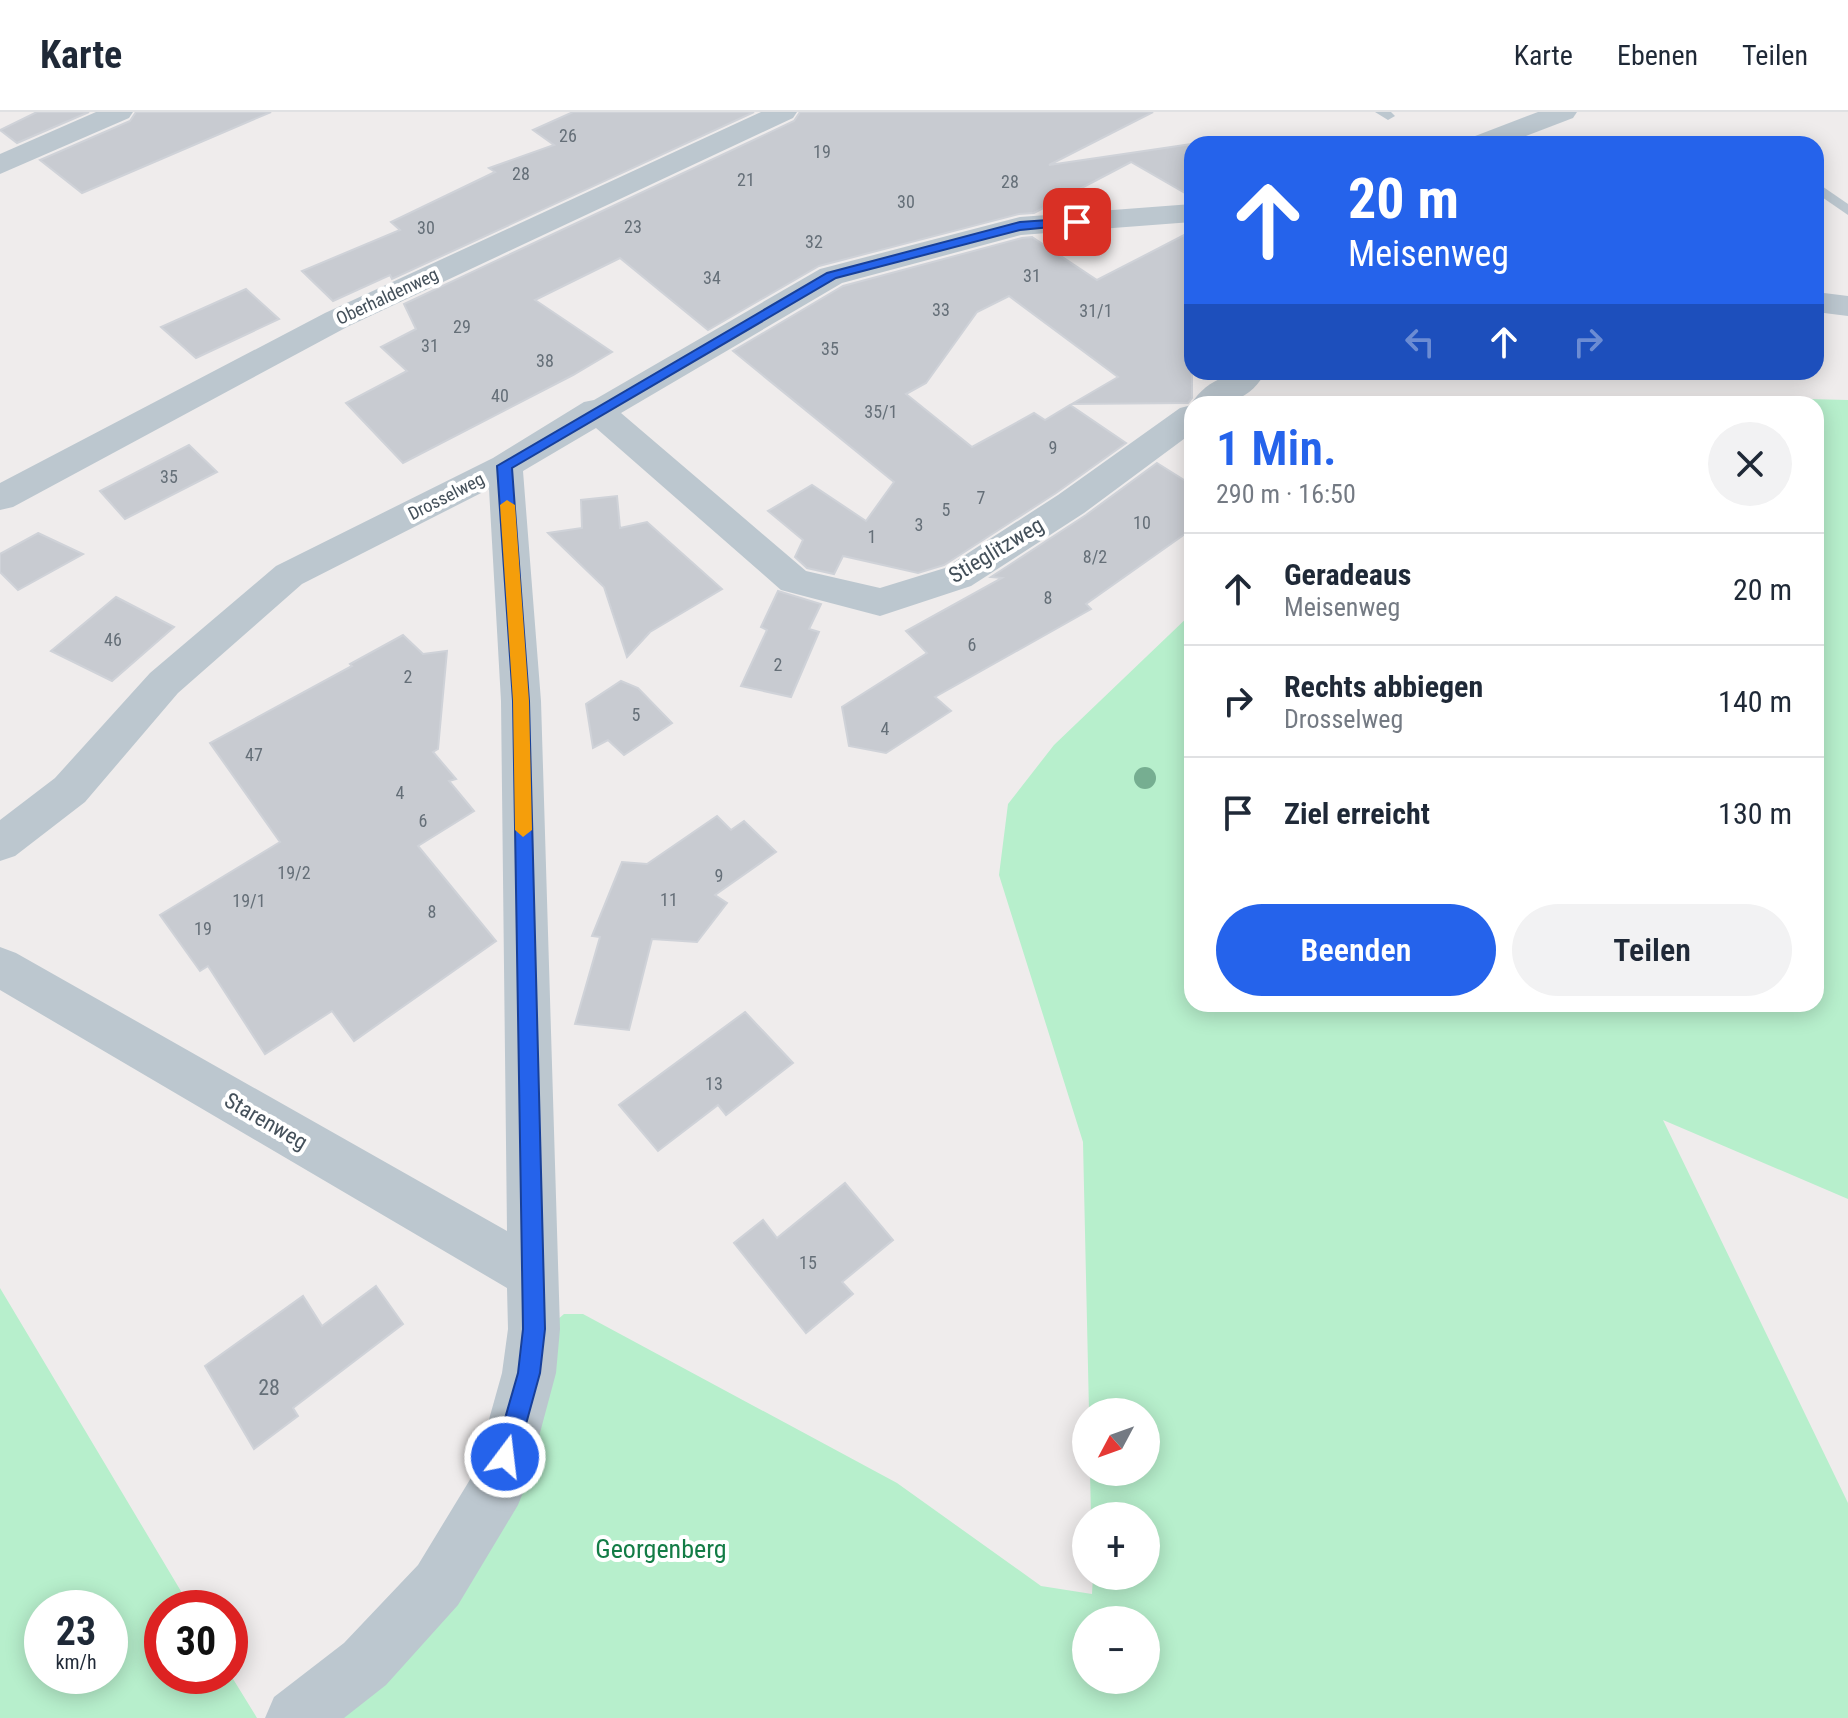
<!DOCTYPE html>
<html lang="de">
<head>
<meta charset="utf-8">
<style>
  body { margin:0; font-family:"Roboto Condensed",sans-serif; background:#f2f2f3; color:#1f2937; height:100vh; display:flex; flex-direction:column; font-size:30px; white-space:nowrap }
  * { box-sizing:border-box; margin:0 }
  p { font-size:26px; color:#747a83 }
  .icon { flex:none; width:44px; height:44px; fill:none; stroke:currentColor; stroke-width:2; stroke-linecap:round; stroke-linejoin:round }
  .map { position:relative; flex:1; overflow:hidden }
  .sheet { position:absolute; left:1184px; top:284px; width:640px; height:616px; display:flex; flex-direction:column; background:#fff; border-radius:24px; box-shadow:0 4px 20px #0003 }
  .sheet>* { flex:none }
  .banner { position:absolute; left:1184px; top:24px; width:640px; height:244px; border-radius:24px; box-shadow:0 4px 20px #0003; background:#2563eb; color:#fff; overflow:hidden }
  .needle { width:52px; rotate:229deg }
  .buttons { position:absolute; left:1072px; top:1286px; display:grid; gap:16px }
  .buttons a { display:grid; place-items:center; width:88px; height:88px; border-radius:50%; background:#fff; box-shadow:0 4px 20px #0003; font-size:40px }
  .speed { position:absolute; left:24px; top:1478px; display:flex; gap:16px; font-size:40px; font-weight:700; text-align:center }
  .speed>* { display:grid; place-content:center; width:104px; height:104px; border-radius:50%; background:#fff; box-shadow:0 4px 20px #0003; line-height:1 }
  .speed small { font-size:20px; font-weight:400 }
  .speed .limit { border:12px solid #d22; background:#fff; color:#111 }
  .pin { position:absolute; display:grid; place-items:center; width:68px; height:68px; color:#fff; margin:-34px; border-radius:16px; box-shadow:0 4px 12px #0006 }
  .me { position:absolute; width:88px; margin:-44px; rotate:15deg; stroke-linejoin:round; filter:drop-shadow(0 0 6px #0008) }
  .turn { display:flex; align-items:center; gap:28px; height:168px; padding:0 32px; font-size:36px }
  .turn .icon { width:104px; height:104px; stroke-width:2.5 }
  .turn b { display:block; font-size:56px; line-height:68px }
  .lanes { display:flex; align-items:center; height:76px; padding:0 32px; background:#0003; justify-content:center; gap:40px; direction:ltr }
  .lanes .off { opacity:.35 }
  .round { display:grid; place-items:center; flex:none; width:84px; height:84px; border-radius:42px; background:#f2f2f3 }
  .overview { display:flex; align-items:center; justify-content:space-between; height:136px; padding:0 32px }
  h1 { font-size:48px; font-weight:600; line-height:60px; color:#2563eb }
  .action { display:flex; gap:16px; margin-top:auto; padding:16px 32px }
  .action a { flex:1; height:92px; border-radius:48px; background:#2563eb; color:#fff; font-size:32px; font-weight:600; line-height:92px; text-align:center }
  .action a+a { background:#f2f2f3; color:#1f2937 }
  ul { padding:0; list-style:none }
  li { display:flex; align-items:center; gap:24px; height:112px; padding:0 32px; border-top:2px solid #e0e1e3 }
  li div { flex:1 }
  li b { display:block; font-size:30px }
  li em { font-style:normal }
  header { display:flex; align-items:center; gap:48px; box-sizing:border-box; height:112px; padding:0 40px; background:#fff; border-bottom:2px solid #e0e1e3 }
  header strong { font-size:38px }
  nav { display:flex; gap:44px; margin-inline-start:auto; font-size:28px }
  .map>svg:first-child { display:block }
</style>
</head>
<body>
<header>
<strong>Karte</strong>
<nav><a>Karte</a><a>Ebenen</a><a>Teilen</a></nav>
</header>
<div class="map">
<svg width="1848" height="1606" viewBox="0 0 1848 1606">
  <rect width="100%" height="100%" fill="#efecec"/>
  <g fill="#b7efcc" fill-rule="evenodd">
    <path d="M1763,286L1848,288V1087L1663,1008L1848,1391V1606H311L414,1522L550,1214L564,1202H583L897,1371L1041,1474L1092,1482L1093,1464H1146V1404H1091L1090,1360H1146V1300H1089L1083,1030L999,763L1008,692L1054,633L1192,501V892H1816V292H1564ZM1086,1508H1146V1568H1086Z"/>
    <path d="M0,1176L191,1496H162V1564H230V1562L257,1606H0ZM110,1496V1564H42V1496Z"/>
  </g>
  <g fill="#c8cbd1" stroke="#cfd2d8" stroke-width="2">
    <path d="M37,0H89L17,31L0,18Z"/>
    <path d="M136,0H271L82,81L40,48L130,9Z"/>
    <path d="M573,0H754L392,167L390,163L333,189L302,159L400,118L391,110L495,60L489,56L554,33L533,18Z"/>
    <path d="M800,0H1153L1049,53L1192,32V85L1131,50L1034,101L1019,102L819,154L708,218L620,146L535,188L612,240L573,263L403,351L346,291L407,259L381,235L416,217L404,192L794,9Z"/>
    <path d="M1192,119V286L1188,291L1072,292L1118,265L1009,184L977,200L926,271L906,282L972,335L1034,301L1045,308L1070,293L1126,331L1056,381L944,453L918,461L843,444L834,462L807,456L795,445L803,428L768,399L812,373L866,409L894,370L733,239L843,174L1022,126L1032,125L1097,168Z"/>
    <path d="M246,177L279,207L196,246L161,215Z"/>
    <path d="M189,333L217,360L125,407L100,379Z"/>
    <path d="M1157,351L1192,373V417L1086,492L1091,497L935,585L951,599L886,641L849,634L842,595L927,541L906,519L1002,466L991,465L1086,403Z"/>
    <path d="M617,384L620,416L647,410L722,477L650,520L627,545L604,475L548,421L582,416L581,388Z"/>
    <path d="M38,421L83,442L18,478L0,460V442Z"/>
    <path d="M778,479L821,492L809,517L819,520L791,585L741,574L767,518L761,515Z"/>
    <path d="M116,485L174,515L112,569L51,539Z"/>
    <path d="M403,523L423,542L447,539L438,637L433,640L456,667L449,669L474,699L418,734L496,829L354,929L332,899L265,942L208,854L200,859L160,803L280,730L210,631L352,554L350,552Z"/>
    <path d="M621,569L638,576L672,611L624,643L608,628L593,636L586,592Z"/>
    <path d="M717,704L731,718L744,709L776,740L715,783L727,791L697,830L652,827L629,918L575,912L600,825L592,824L622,750L647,752Z"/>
    <path d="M745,900L793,951L726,1003L718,993L658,1039L619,993Z"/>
    <path d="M845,1071L893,1128L842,1170L853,1182L806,1221L734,1131L763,1108L777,1126Z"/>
    <path d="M376,1174L403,1212L293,1296L298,1304L254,1337L205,1254L303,1184L322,1214Z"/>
  </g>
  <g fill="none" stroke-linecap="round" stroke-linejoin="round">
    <g fill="#bcc7cf" fill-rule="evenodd">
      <path d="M1375,0H1391L1395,4L1388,8Z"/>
      <path d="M1816,70L1848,92V103L1816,81Z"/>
    </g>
    <g fill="#bcc7cf" fill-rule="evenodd">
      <path d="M96,0H133L129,6L0,62V42Z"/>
      <path d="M761,0H797L793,6L347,215L13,395L0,398V371L325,201Z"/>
      <path d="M1538,0H1577L1573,6L1505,32H1466L1470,26Z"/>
      <path d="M1192,92V110L1021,123L842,171L621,301L806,459L880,476L945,456L1058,383L1180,296L1192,293L1191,292C1209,265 1233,260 1263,260L1264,263C1246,292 1223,292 1192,292V321L1084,401L971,474L880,504L781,478L596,316L523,359L541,589L560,1217L556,1261L526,1373L518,1393L458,1493L386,1573L344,1606H265L274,1585L344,1531L418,1453L474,1361L502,1261L508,1217L507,1176L0,878V835L16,841L507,1119L501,589L489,377L302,472L178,581L85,690L15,744L0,749V708L55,666L150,561L276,454L493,346L584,290L594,288L820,157L1020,105Z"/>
      <path d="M1816,180L1848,184V204L1816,200Z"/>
    </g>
  </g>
  <circle fill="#76ae91" cx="1145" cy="666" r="11"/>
  <path fill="#2563eb" stroke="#184099" stroke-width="2" d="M1077,106L1083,110L1082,112L1020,118L836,166L512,356L529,589L545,1217L540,1261L517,1345L513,1353L505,1356L497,1353L494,1345L518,1261L523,1217L513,589L497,354L827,161L1020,110Z"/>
  <path fill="#f59e0b" d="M507,388L515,393L529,589L532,718L523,725L515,718L513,589L500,393Z"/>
  <g text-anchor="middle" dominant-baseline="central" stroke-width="8" stroke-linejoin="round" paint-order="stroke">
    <g font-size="18" fill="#656f78">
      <text x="568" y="23">26</text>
      <text x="822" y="39">19</text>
      <text x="521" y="61">28</text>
      <text x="746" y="67">21</text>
      <text x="1010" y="69">28</text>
      <text x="906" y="89">30</text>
      <text x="633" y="114">23</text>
      <text x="426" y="115">30</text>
      <text x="814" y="129">32</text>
      <text x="1032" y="163">31</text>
      <text x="712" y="165">34</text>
      <text x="941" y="197">33</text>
      <text x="1096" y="198">31/1</text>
      <text x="462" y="214">29</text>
      <text x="430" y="233">31</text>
      <text x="830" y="236">35</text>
      <text x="545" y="248">38</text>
      <text x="500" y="283">40</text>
      <text x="881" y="299">35/1</text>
      <text x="1053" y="335">9</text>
      <text x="169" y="364">35</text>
      <text x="981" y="385">7</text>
      <text x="946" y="397">5</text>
      <text x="1142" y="410">10</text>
      <text x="919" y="412">3</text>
      <text x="872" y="424">1</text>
      <text x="1095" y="444">8/2</text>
      <text x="1048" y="485">8</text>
      <text x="113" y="527">46</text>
      <text x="972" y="532">6</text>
      <text x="778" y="552">2</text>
      <text x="408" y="564">2</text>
      <text x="636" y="602">5</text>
      <text x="885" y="616">4</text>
      <text x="254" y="642">47</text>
      <text x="400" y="680">4</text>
      <text x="423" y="708">6</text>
      <text x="294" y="760">19/2</text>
      <text x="719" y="763">9</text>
      <text x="669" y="787">11</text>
      <text x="249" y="788">19/1</text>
      <text x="432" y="799">8</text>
      <text x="203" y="816">19</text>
      <text x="714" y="971">13</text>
      <text x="808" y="1150">15</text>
    </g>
    <g font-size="18" fill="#44505a" stroke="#fff">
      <text transform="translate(387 184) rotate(-25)">Oberhaldenweg</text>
      <text transform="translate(446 384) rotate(-27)">Drosselweg</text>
    </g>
    <g font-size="22" fill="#44505a" stroke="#fff">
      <text transform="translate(996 438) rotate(-31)">Stieglitzweg</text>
      <text transform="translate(266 1009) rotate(30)">Starenweg</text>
    </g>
    <g font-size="22" fill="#656f78">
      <text x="269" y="1275">28</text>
    </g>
    <g font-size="26" fill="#137c46" stroke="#fff">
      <text x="661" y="1437">Georgenberg</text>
    </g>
  </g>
</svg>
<div class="buttons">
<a><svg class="needle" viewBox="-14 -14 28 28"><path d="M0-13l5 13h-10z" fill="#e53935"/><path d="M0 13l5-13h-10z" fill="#747a83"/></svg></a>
<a>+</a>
<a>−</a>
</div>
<div class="speed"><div>23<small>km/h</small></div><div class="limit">30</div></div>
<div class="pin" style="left:1077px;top:110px;background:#d93025"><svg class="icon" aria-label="arrive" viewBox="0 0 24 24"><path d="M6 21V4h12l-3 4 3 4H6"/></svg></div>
<svg class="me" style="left:505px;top:1345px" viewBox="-20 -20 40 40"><circle r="17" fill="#2563eb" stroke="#fff" stroke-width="3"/><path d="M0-11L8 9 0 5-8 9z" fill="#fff"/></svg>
<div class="banner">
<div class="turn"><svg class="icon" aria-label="ahead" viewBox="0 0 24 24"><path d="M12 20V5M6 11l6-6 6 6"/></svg><div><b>20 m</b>Meisenweg</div></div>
<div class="lanes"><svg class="icon off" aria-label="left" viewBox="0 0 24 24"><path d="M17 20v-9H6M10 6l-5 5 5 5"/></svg><svg class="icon" aria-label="ahead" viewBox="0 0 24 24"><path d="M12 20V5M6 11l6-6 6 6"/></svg><svg class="icon off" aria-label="right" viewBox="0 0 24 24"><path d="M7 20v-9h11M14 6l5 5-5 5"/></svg></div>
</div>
<section class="sheet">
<div class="overview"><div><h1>1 Min.</h1><p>290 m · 16:50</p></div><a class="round"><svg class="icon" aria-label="close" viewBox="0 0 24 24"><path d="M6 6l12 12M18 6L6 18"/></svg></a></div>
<ul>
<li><svg class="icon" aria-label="ahead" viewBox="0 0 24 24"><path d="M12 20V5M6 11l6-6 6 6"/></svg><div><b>Geradeaus</b><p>Meisenweg</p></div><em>20 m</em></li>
<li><svg class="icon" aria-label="right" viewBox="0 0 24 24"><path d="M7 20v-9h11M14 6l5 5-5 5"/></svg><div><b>Rechts abbiegen</b><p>Drosselweg</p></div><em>140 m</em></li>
<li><svg class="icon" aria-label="arrive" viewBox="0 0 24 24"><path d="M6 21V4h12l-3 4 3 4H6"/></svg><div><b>Ziel erreicht</b></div><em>130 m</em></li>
</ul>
<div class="action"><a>Beenden</a><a>Teilen</a></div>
</section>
</div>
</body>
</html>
